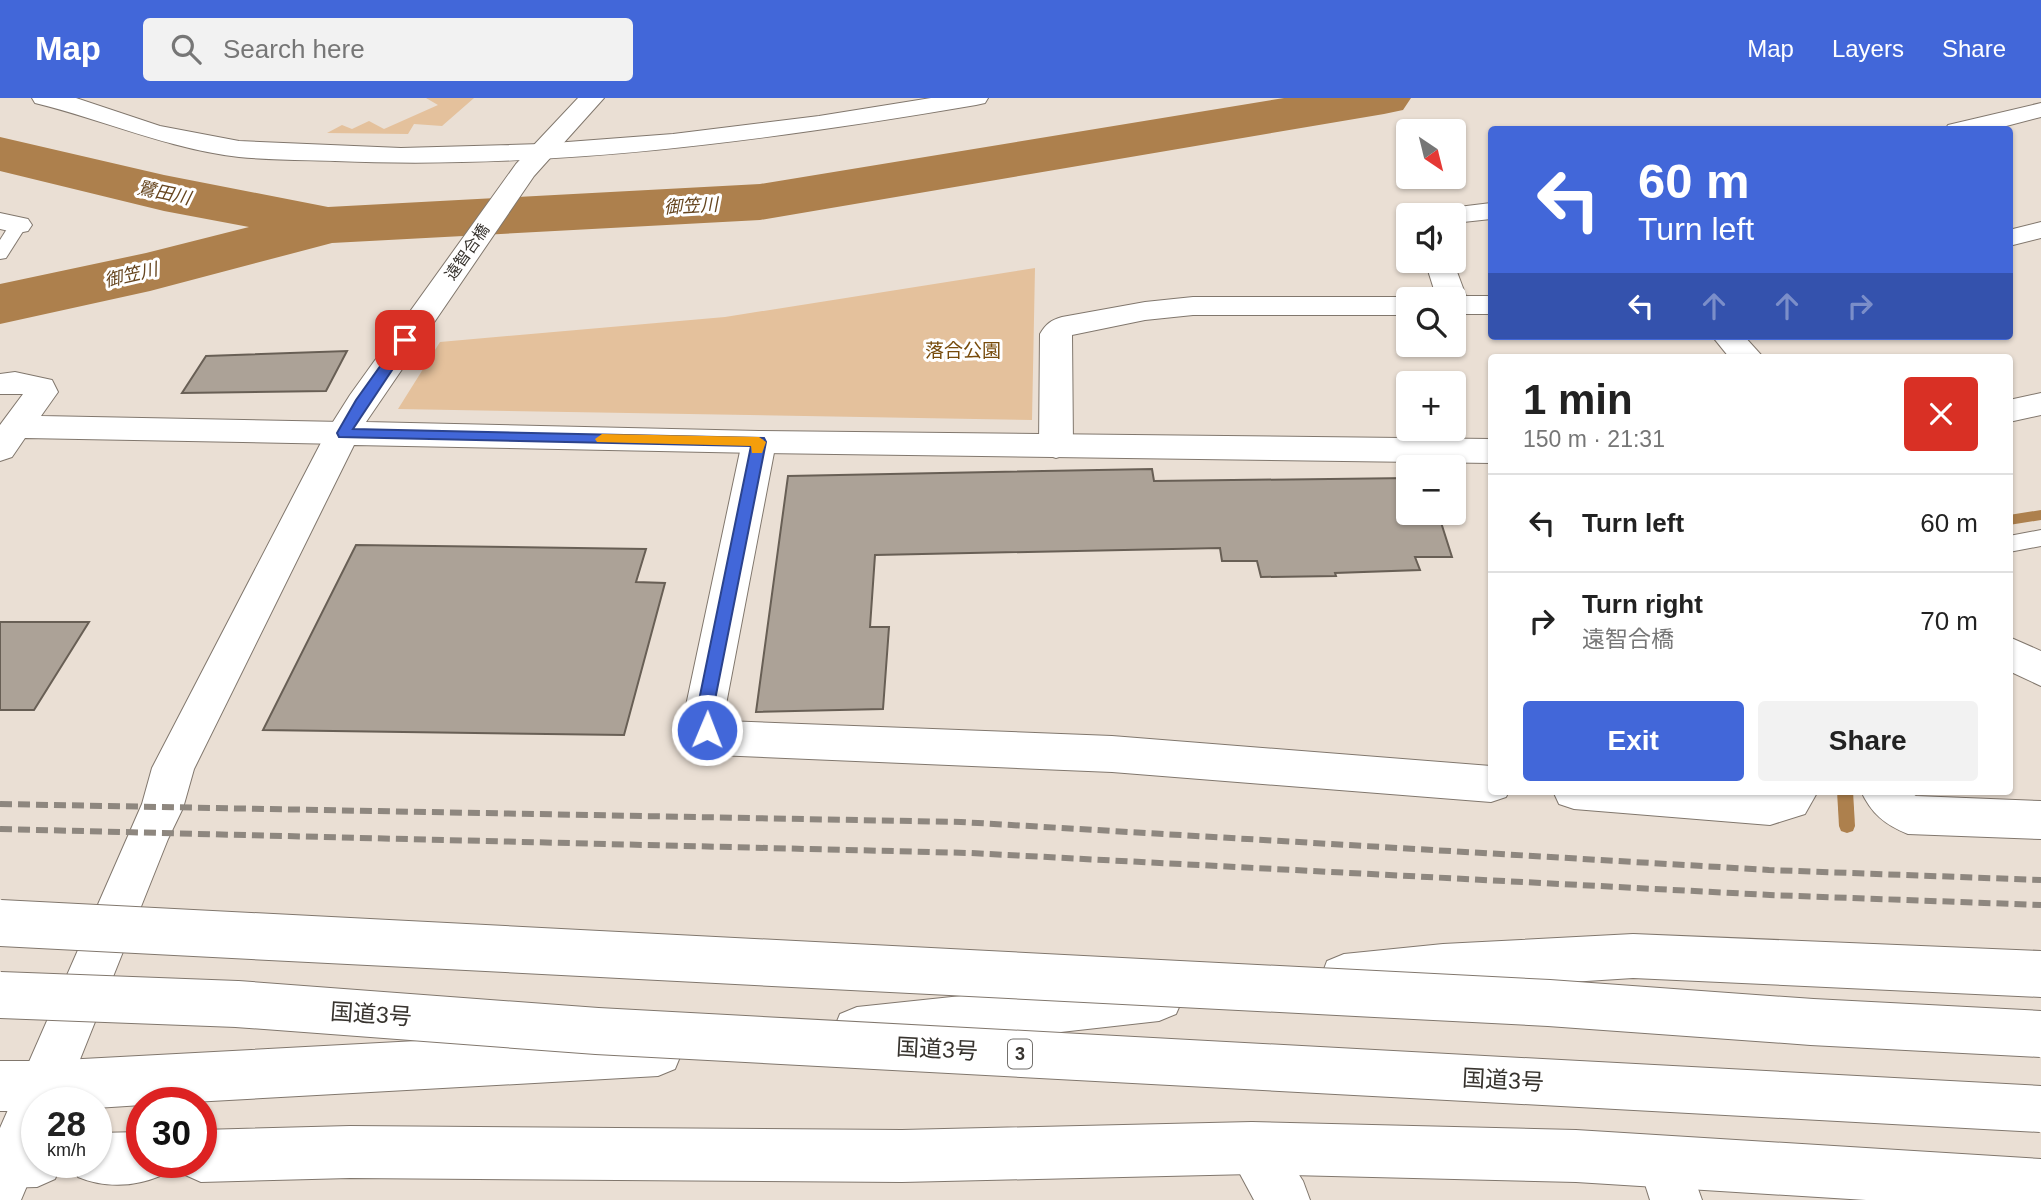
<!DOCTYPE html>
<html lang="en">
<head>
<meta charset="utf-8">
<style>
  body { margin:0; font-family:Arial,"Noto Sans JP",sans-serif; background:#f2f2f2; color:#222; height:100vh; display:flex; flex-direction:column; font-size:26px; white-space:nowrap }
  * { box-sizing:border-box; margin:0 }
  p { font-size:23px; color:#767676 }
  .icon { flex:none; width:38px; height:38px; fill:none; stroke:currentColor; stroke-width:2; stroke-linecap:round; stroke-linejoin:round }
  .map { position:relative; flex:1; overflow:hidden }
  .sheet { position:absolute; left:1488px; top:256px; width:525px; height:441px; display:flex; flex-direction:column; background:#fff; border-radius:7px; box-shadow:0 2px 5px #0004 }
  .sheet>* { flex:none }
  .guide { position:absolute; left:1488px; top:28px; width:525px; height:214px; border-radius:7px; box-shadow:0 2px 5px #0004; background:#4267d9; color:#fff; overflow:hidden }
  .needle { width:46px; rotate:145deg }
  .fabs { position:absolute; left:1396px; top:21px; display:grid; gap:14px }
  .fabs a { display:grid; place-items:center; width:70px; height:70px; border-radius:7px; background:#fff; box-shadow:0 2px 5px #0004; font-size:35px }
  .speed { position:absolute; left:21px; top:989px; display:flex; gap:14px; font-size:35px; font-weight:700; text-align:center }
  .speed>* { display:grid; place-content:center; width:91px; height:91px; border-radius:50%; background:#fff; box-shadow:0 2px 5px #0004; line-height:1 }
  .speed small { font-size:18px; font-weight:400 }
  .speed .limit { border:10px solid #d22; background:#fff; color:#111 }
  .pin { position:absolute; display:grid; place-items:center; width:60px; height:60px; color:#fff; margin:-30px; border-radius:14px; box-shadow:0 4px 10px #0006 }
  .me { position:absolute; width:77px; margin:-38px; rotate:1deg; stroke-linejoin:round; filter:drop-shadow(0 0 5px #0008) }
  .turn { display:flex; align-items:center; gap:24px; height:147px; padding:0 35px; font-size:32px }
  .turn .icon { width:91px; height:91px; stroke-width:2.5 }
  .turn b { display:block; font-size:49px; line-height:60px }
  .lanes { display:flex; align-items:center; height:66px; padding:0 35px; background:#0003; justify-content:center; gap:35px; direction:ltr }
  .lanes .off { opacity:.35 }
  .round { display:grid; place-items:center; flex:none; width:74px; height:74px; border-radius:7px; background:#f2f2f2 }
  .overview { display:flex; align-items:center; justify-content:space-between; height:119px; padding:0 35px }
  h1 { font-size:42px; font-weight:700; line-height:52px }
  .cta { display:flex; gap:14px; margin-top:auto; padding:14px 35px }
  .cta a { flex:1; height:80px; border-radius:7px; background:#4267d9; color:#fff; font-size:28px; font-weight:700; line-height:80px; text-align:center }
  .cta a+a { background:#f2f2f2; color:#222 }
  ul { padding:0; list-style:none }
  li { display:flex; align-items:center; gap:21px; height:98px; padding:0 35px; border-top:2px solid #e0e0e0 }
  li div { flex:1 }
  li b { display:block; font-size:26px }
  li em { font-style:normal }
  header { display:flex; align-items:center; gap:42px; box-sizing:border-box; height:98px; padding:0 35px; background:#4267d9; color:#fff }
  header strong { font-size:33px }
  nav { display:flex; gap:38px; margin-inline-start:auto; font-size:24px }
  .search { width:490px; height:63px; background:#f2f2f2; display:flex; align-items:center; gap:18px; box-sizing:border-box; padding:0 24px; border-radius:7px; color:#767676; font-size:26px }
  .map>svg:first-child { display:block }
</style>
</head>
<body>
<header>
<strong>Map</strong>
<div class="search"><svg class="icon" aria-label="search" viewBox="0 0 24 24"><circle cx="10" cy="10" r="6"/><path d="M15 15l6 6"/></svg>Search here</div>
<nav><a>Map</a><a>Layers</a><a>Share</a></nav>
</header>
<div class="map">
<svg width="2041" height="1102" viewBox="0 0 2041 1102">
  <rect width="100%" height="100%" fill="#eadfd4"/>
  <g fill="#e4c19c">
    <path d="M426,0H474L442,28L414,26L408,36L327,35L342,27L352,31L369,23L384,31L438,7Z"/>
    <path d="M1035,170L1032,322L398,311L440,244L725,219Z"/>
  </g>
  <g fill="none" stroke-linecap="round" stroke-linejoin="round">
    <g fill="#ad804d" fill-rule="evenodd">
      <path d="M2041,412V422L2009,427V417Z"/>
      <path d="M1837,693H1853L1855,728L1853,733L1847,735L1841,733L1839,728Z"/>
    </g>
    <path fill="#ad804d" fill-rule="evenodd" d="M1284,0H1411L1403,12L1384,16L760,122L332,145L150,193L0,226V186L146,155L249,129L164,113L0,73V39L164,77L328,109L760,86Z"/>
  </g>
  <g fill="#aca297" stroke="#685f55" stroke-width="2">
    <path d="M347,253L326,293L182,295L206,258Z"/>
    <path d="M1152,371L1154,383L1409,380V415H1438L1452,459H1415L1420,472L1335,475L1336,478L1261,479L1257,463H1222L1220,450L875,457L870,529H889L883,611L756,614L788,378Z"/>
    <path d="M356,447L646,451L636,484L665,485L624,637L263,632Z"/>
    <path d="M0,524H89L34,612H0Z"/>
  </g>
  <g fill="none" stroke-linecap="round" stroke-linejoin="round">
    <defs>
      <g id="lane">
        <path d="M18,122L27,127L6,160L0,161V142L12,123Z"/>
        <path d="M2041,432V448L2009,454V438Z"/>
      </g>
      <g id="street">
        <path d="M32,0H76L160,28L239,43L401,50L541,46L673,36L819,18L931,0H988L985,5L976,7C764,43 550,72 335,63C303,62 271,62 239,59C169,51 104,22 35,5Z"/>
        <path d="M2041,5V19L1991,32H1945L1948,27Z"/>
        <path d="M1491,105V121L1454,125V117H1438L1442,111Z"/>
        <path d="M0,115L28,121L32,127L28,133L18,135L0,131Z"/>
        <path d="M2041,124V140L2009,148V132Z"/>
        <path d="M1425,163H1453L1466,198H1491V216H1454V201H1437Z"/>
        <path d="M1193,199H1409L1419,201H1409V217H1193L1145,222L1072,237L1073,348L1068,356L1056,360L1044,356L1039,348L1040,236C1046,226 1051,222 1062,219L1145,204Z"/>
        <path d="M1712,238H1744L1763,259H1729Z"/>
        <path d="M15,274L52,282L58,294L41,318L343,324L355,327L360,335L355,343L343,346L25,340L12,359L0,363V327L23,296H0V276Z"/>
        <path d="M759,333L771,336L776,344L724,617L725,623L1112,638L1491,668V693H1509L1506,699L1491,704L1112,674L716,657C694,650 688,640 684,617L742,344L747,336Z"/>
        <path d="M2009,539L2041,553V588L2009,573Z"/>
        <path d="M1553,693H1818L1805,716L1770,727L1574,711L1559,706Z"/>
        <path d="M1861,693H1908L1916,698L2041,703V741L1908,736C1885,727 1871,715 1861,693Z"/>
        <path d="M1252,1024L1270,1032L1303,1083L1310,1102H1254L1226,1050L1234,1032Z"/>
        <path d="M1664,1038L1682,1046L1702,1102H1650L1638,1064L1646,1046Z"/>
      </g>
      <g id="secondary">
        <path d="M578,0H604L534,78L366,324L759,333L1491,341V365L759,355L354,347L194,671L183,710L168,741L63,1004H37V1064L21,1102H0V1030L142,706L152,670L326,335L350,297L516,66Z"/>
        <path d="M2041,295V317L2009,324V302Z"/>
      </g>
      <g id="highway">
        <path d="M1633,836L2041,853V899L1633,880L1443,892L1344,902L1327,895L1321,879L1327,863L1344,856L1443,846Z"/>
        <path d="M1159,877L1176,884L1183,900L1176,916L1159,923L857,957L840,950L833,933L840,916L857,909Z"/>
        <path d="M658,930L675,937L682,954L675,971L658,978L193,1004H142V1007L96,1010V1004H37V1013H0V963H45Z"/>
        <path d="M1252,1024L1576,1032L2041,1061V1102H1866L1576,1084L1252,1076L902,1084L350,1080L201,1084L183,1076L178,1064H201V1032L350,1028L902,1032Z"/>
        <path d="M142,1034V1064H166L160,1078C134,1089 104,1090 78,1079L72,1064H96V1035Z"/>
        <path d="M37,1037V1064H62L55,1081L37,1089L0,1090V1038Z"/>
      </g>
    </defs>
    <use href="#lane" stroke="#81776d" stroke-width="2"/>
    <use href="#street" stroke="#81776d" stroke-width="2"/>
    <use href="#secondary" stroke="#81776d" stroke-width="2"/>
    <use href="#highway" stroke="#81776d" stroke-width="2"/>
    <use href="#lane" fill="#fff" fill-rule="evenodd"/>
    <use href="#street" fill="#fff" fill-rule="evenodd"/>
    <use href="#secondary" fill="#fff" fill-rule="evenodd"/>
    <use href="#highway" fill="#fff" fill-rule="evenodd"/>
    <g stroke="#8e877f" stroke-width="6" stroke-dasharray="12 6" stroke-linecap="butt">
      <path d="M0,706L961,724L1769,772L2041,782"/>
      <path d="M0,731L970,755L1770,797L2041,807"/>
    </g>
    <defs>
      <g id="highway-bridge">
        <path d="M0,825L1549,905L1812,924L2041,936"/>
        <path d="M0,897L237,906L597,933L2041,1011"/>
      </g>
    </defs>
    <use href="#highway-bridge" stroke="#81776d" stroke-width="48" stroke-linecap="butt"/>
    <use href="#highway-bridge" stroke="#fff" stroke-width="46"/>
  </g>
  <path fill="#4267d9" stroke="#2b438d" stroke-width="2" d="M405,237L412,242L353,331L764,340L766,344L712,617L716,632L713,637H701L696,617L751,348L339,339L337,335L356,302L401,239Z"/>
  <path fill="#f59e0b" d="M602,336L759,339L766,344L762,355H752L751,348L597,344L595,341Z"/>
  <g text-anchor="middle" dominant-baseline="central" stroke-width="6" stroke-linejoin="round" paint-order="stroke">
    <g font-size="16" fill="#37332e" stroke="#fff">
      <text transform="translate(467 154) rotate(-55)">遠智合橋</text>
    </g>
    <g font-size="18" font-style="italic" fill="#66451e" stroke="#fff">
      <text transform="translate(164 95) rotate(12)">鷺田川</text>
      <text transform="translate(691 108) rotate(-3)">御笠川</text>
      <text transform="translate(131 177) rotate(-13)">御笠川</text>
    </g>
    <rect fill="#fff" stroke="#73706d" stroke-width="2" x="1008" y="941.5" width="24" height="29" rx="5"/>
    <g font-size="18" font-weight="bold" fill="#37332e">
      <text x="1020" y="956">3</text>
    </g>
    <g font-size="19" fill="#774b0b" stroke="#fff">
      <text x="963" y="252">落合公園</text>
    </g>
    <g font-size="23" fill="#37332e" stroke="#fff">
      <text transform="translate(371 916) rotate(4)">国道3号</text>
      <text transform="translate(937 951) rotate(3)">国道3号</text>
      <text transform="translate(1503 982) rotate(3)">国道3号</text>
    </g>
  </g>
</svg>
<div class="fabs">
<a><svg class="needle" viewBox="-14 -14 28 28"><path d="M0-13l5 13h-10z" fill="#e53935"/><path d="M0 13l5-13h-10z" fill="#767676"/></svg></a>
<a><svg class="icon" aria-label="sound" viewBox="0 0 24 24"><path d="M4 9h4l5-4v14l-5-4H4zM17 9q2 3 0 6"/></svg></a>
<a><svg class="icon" aria-label="search" viewBox="0 0 24 24"><circle cx="10" cy="10" r="6"/><path d="M15 15l6 6"/></svg></a>
<a>+</a>
<a>−</a>
</div>
<div class="speed"><div>28<small>km/h</small></div><div class="limit">30</div></div>
<div class="pin" style="left:405px;top:242px;background:#d93025"><svg class="icon" aria-label="arrive" viewBox="0 0 24 24"><path d="M6 21V4h12l-3 4 3 4H6"/></svg></div>
<svg class="me" style="left:707px;top:632px" viewBox="-20 -20 40 40"><circle r="17" fill="#4267d9" stroke="#fff" stroke-width="3"/><path d="M0-11L8 9 0 5-8 9z" fill="#fff"/></svg>
<div class="guide">
<div class="turn"><svg class="icon" aria-label="left" viewBox="0 0 24 24"><path d="M17 20v-9H6M10 6l-5 5 5 5"/></svg><div><b>60 m</b>Turn left</div></div>
<div class="lanes"><svg class="icon" aria-label="left" viewBox="0 0 24 24"><path d="M17 20v-9H6M10 6l-5 5 5 5"/></svg><svg class="icon off" aria-label="ahead" viewBox="0 0 24 24"><path d="M12 20V5M6 11l6-6 6 6"/></svg><svg class="icon off" aria-label="ahead" viewBox="0 0 24 24"><path d="M12 20V5M6 11l6-6 6 6"/></svg><svg class="icon off" aria-label="right" viewBox="0 0 24 24"><path d="M7 20v-9h11M14 6l5 5-5 5"/></svg></div>
</div>
<section class="sheet">
<div class="overview"><div><h1>1 min</h1><p>150 m · 21:31</p></div><a class="round" style="background:#d93025;color:#fff"><svg class="icon" aria-label="close" viewBox="0 0 24 24"><path d="M6 6l12 12M18 6L6 18"/></svg></a></div>
<ul>
<li><svg class="icon" aria-label="left" viewBox="0 0 24 24"><path d="M17 20v-9H6M10 6l-5 5 5 5"/></svg><div><b>Turn left</b></div><em>60 m</em></li>
<li><svg class="icon" aria-label="right" viewBox="0 0 24 24"><path d="M7 20v-9h11M14 6l5 5-5 5"/></svg><div><b>Turn right</b><p>遠智合橋</p></div><em>70 m</em></li>
</ul>
<div class="cta"><a>Exit</a><a>Share</a></div>
</section>
</div>
</body>
</html>
